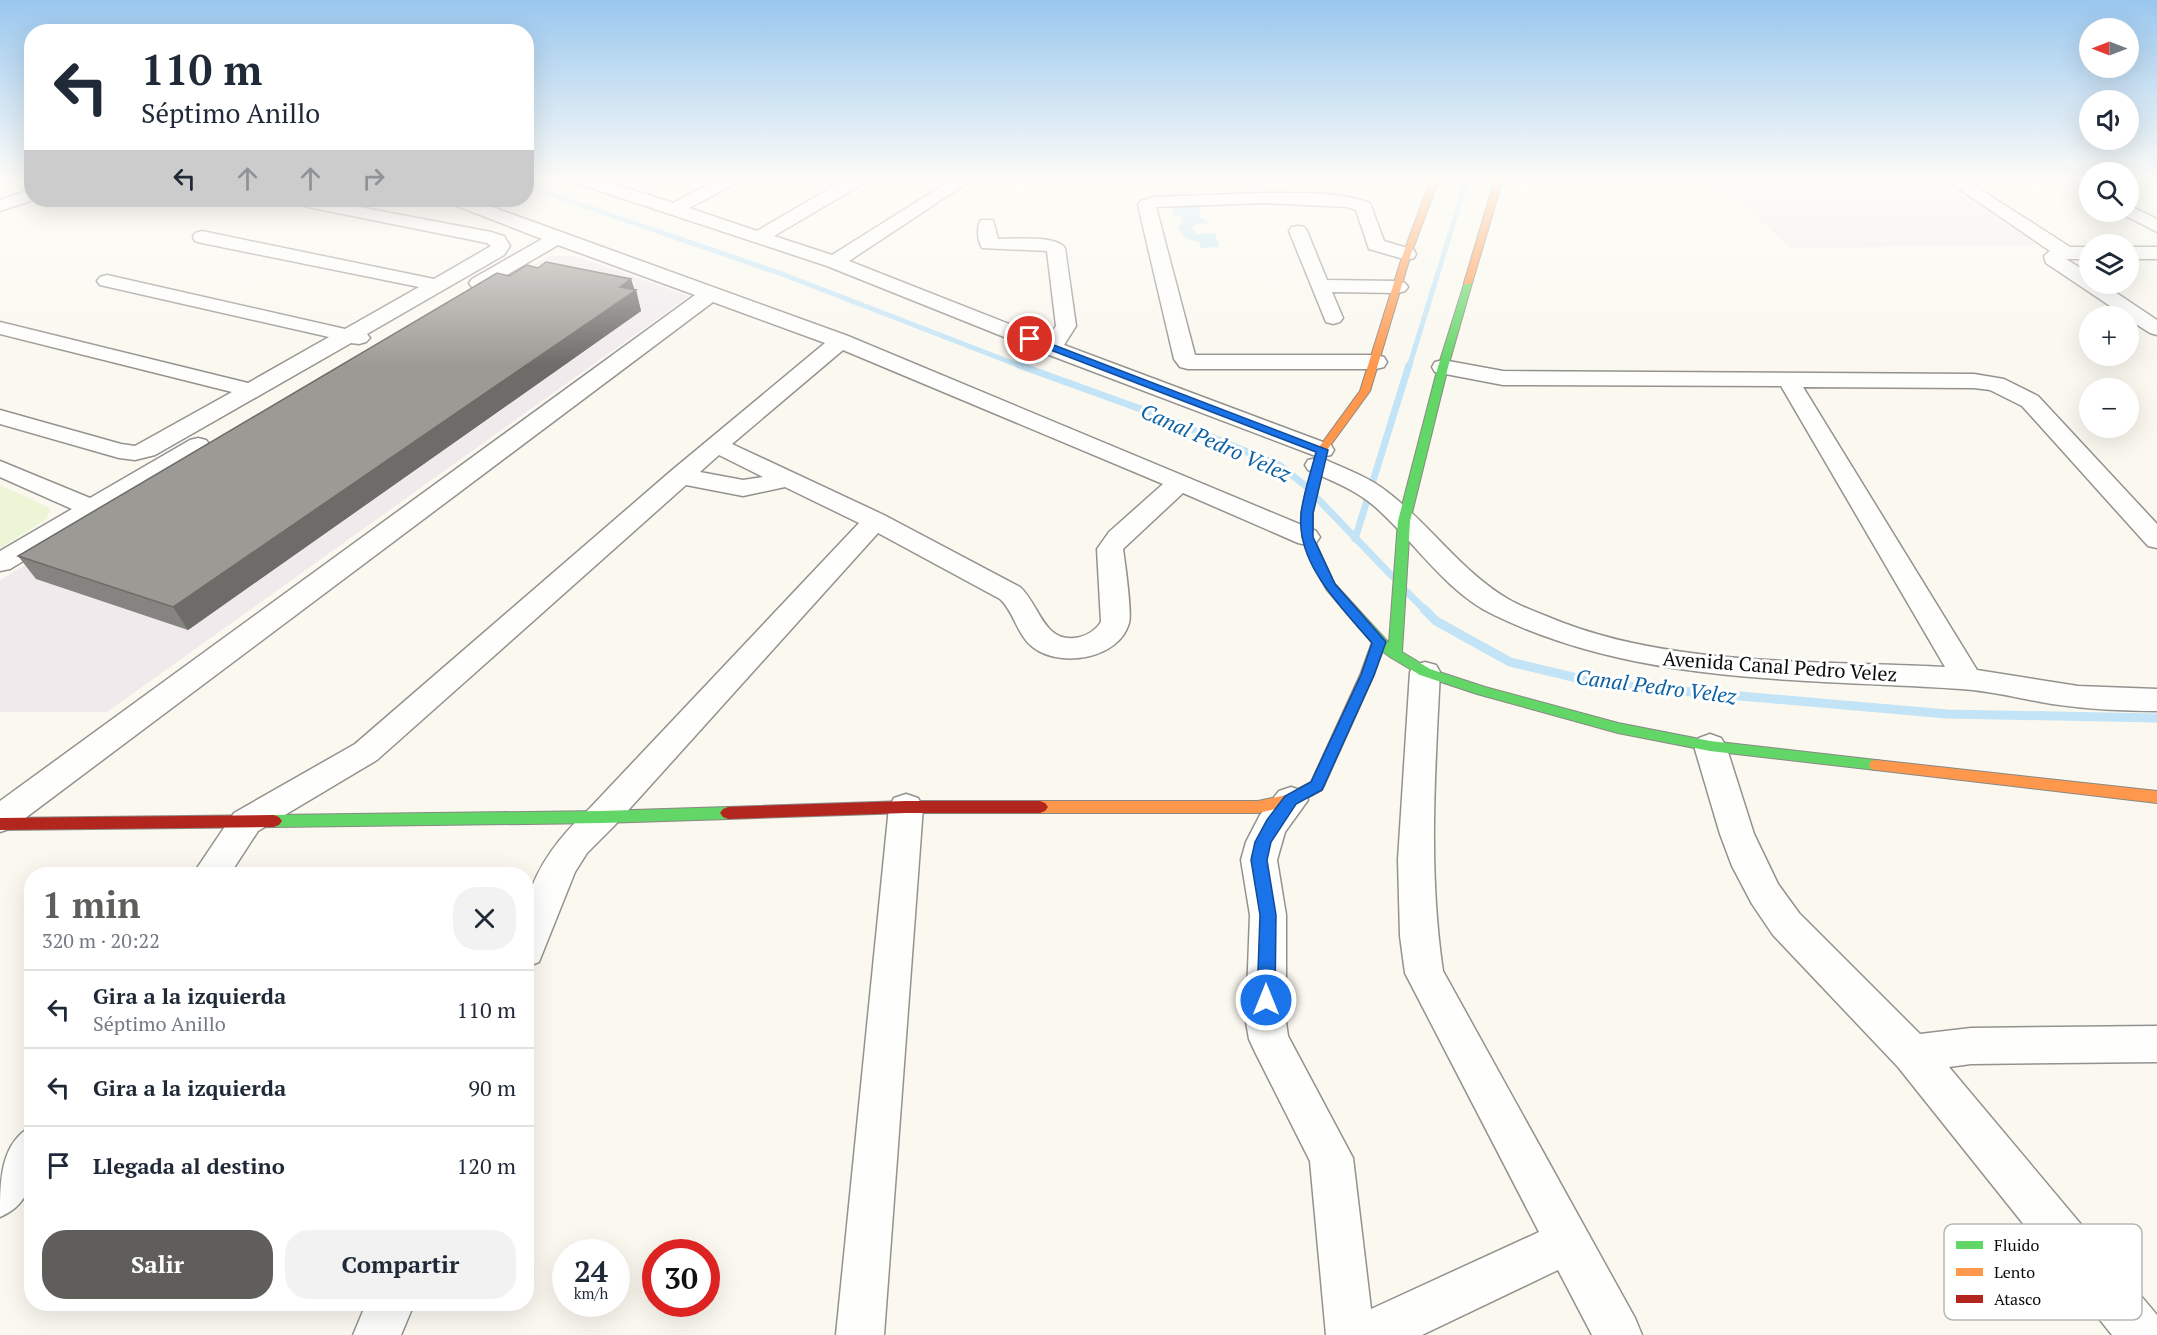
<!DOCTYPE html>
<html lang="es">
<head>
<meta charset="utf-8">
<style>
  body { margin:0; font-family:"PT Serif",serif; background:#f2f2f3; color:#1f2937; height:100vh; display:flex; flex-direction:column; font-size:22px; white-space:nowrap }
  * { box-sizing:border-box; margin:0 }
  p { font-size:20px; color:#747a83 }
  .icon { flex:none; width:33px; height:33px; fill:none; stroke:currentColor; stroke-width:2; stroke-linecap:round; stroke-linejoin:round }
  .map { position:relative; flex:1; overflow:hidden }
  .drawer { position:absolute; left:24px; top:867px; width:510px; height:444px; display:flex; flex-direction:column; background:#fff; border-radius:24px; box-shadow:0 6px 24px #0002 }
  .drawer>* { flex:none }
  .banner { position:absolute; left:24px; top:24px; width:510px; height:183px; border-radius:24px; box-shadow:0 6px 24px #0002; background:#fff; color:#1f2937; overflow:hidden }
  .needle { width:39px; rotate:270deg }
  .fabs { position:absolute; left:2079px; top:18px; display:grid; gap:12px }
  .fabs a { display:grid; place-items:center; width:60px; height:60px; border-radius:50%; background:#fff; box-shadow:0 6px 24px #0002; font-size:30px }
  .speed { position:absolute; left:552px; top:1239px; display:flex; gap:12px; font-size:30px; font-weight:700; text-align:center }
  .speed>* { display:grid; place-content:center; width:78px; height:78px; border-radius:50%; background:#fff; box-shadow:0 6px 24px #0002; line-height:1 }
  .speed small { font-size:15px; font-weight:400 }
  .speed .limit { border:9px solid #d22; background:#fff; color:#111 }
  .pin { position:absolute; display:grid; place-items:center; width:51px; height:51px; color:#fff; margin:-26px; border:3px solid #fff; border-radius:50%; box-shadow:0 2px 6px #0007 }
  .me { position:absolute; width:66px; margin:-33px; rotate:0deg; stroke-linejoin:round; filter:drop-shadow(0 0 4px #0008) }
  .turn { display:flex; align-items:center; gap:21px; height:126px; padding:0 18px; font-size:27px }
  .turn .icon { width:78px; height:78px; stroke-width:2.5 }
  .turn b { display:block; font-size:42px; line-height:51px }
  .lanes { display:flex; align-items:center; height:57px; padding:0 18px; background:#0003; justify-content:center; gap:30px; direction:ltr }
  .lanes .off { opacity:.35 }
  .round { display:grid; place-items:center; flex:none; width:63px; height:63px; border-radius:24px; background:#f2f2f3 }
  .headline { display:flex; align-items:center; justify-content:space-between; height:102px; padding:0 18px }
  h1 { font-size:36px; font-weight:700; line-height:45px; color:#5f5e5b }
  .button { display:flex; gap:12px; margin-top:auto; padding:12px 18px }
  .button a { flex:1; height:69px; border-radius:24px; background:#5f5e5b; color:#fff; font-size:24px; font-weight:700; line-height:69px; text-align:center }
  .button a+a { background:#f2f2f3; color:#1f2937 }
  ul { padding:0; list-style:none }
  li { display:flex; align-items:center; gap:18px; height:78px; padding:0 18px; border-top:2px solid #e0e1e3 }
  li div { flex:1 }
  li b { display:block; font-size:22px }
  li em { font-style:normal }
  .map>svg:first-child { display:block }
</style>
</head>
<body>
<div class="map">
<svg width="2157" height="1335" viewBox="0 0 2157 1335">
  <rect width="100%" height="100%" fill="#faf8ef"/>
  <g fill="#f1eaed">
    <path d="M1717,179H1940L2038,245L1790,248Z"/>
    <path d="M549,256H575L689,296L107,712H0V580Z"/>
  </g>
  <path fill="#edf5d7" d="M0,485L50,508L47,519L0,548Z"/>
  <path fill="#c3e4f7" d="M1173,206H1204L1199,212L1200,217L1209,223L1197,224L1192,228L1197,234L1215,233L1219,247L1201,248L1199,242L1186,238L1177,227L1183,222L1182,217L1173,214Z"/>
  <g fill="none" stroke-linecap="round" stroke-linejoin="round">
    <g stroke="#c3e4f7" stroke-width="5">
      <path d="M526,186L782,274L1023,367"/>
      <path d="M1409,367L1467,179"/>
    </g>
    <g stroke="#c3e4f7" stroke-width="7">
      <path d="M1019,365L1160,416L1279,465L1307,487"/>
      <path d="M1316,497L1392,576"/>
      <path d="M1355,539L1409,365"/>
      <path d="M1407,592L1425,610"/>
    </g>
    <path stroke="#c3e4f7" stroke-width="9" d="M1424,609L1436,621L1510,662L1602,684L1947,714L2157,718"/>
    <defs>
      <g id="street">
        <path d="M574,179H599L673,203L718,179H739L737,183L689,208L757,231L846,179H866L864,183L774,236L832,255L953,179H973L849,261L1047,339L1056,326L1047,251L982,248C978,241 976,227 981,220H993L998,239C1014,239 1056,235 1065,248L1076,326L1064,345L1331,445L1334,450L1331,455L1322,457L1313,455L1044,353L827,266L576,183Z"/>
        <path d="M1945,179H1964L2070,247H2090V259H2066L2090,274V284H2103L2157,320V335L2150,333L2128,319V316H2125L2046,263L2044,256L2050,251Z"/>
        <path d="M2069,179H2090V191L2071,183Z"/>
        <path d="M32,189L33,200L0,211V200Z"/>
        <path d="M1264,193C1300,193 1336,191 1370,203L1384,241L1414,250L1416,254L1414,258L1407,260L1369,249L1356,210L1347,207L1264,203L1156,207L1195,355H1376L1384,357L1387,362L1384,367L1376,369H1188L1180,367L1174,359L1138,205L1141,201L1153,197Z"/>
        <path d="M289,200H322L491,232L504,236L510,246L504,255L367,334L370,338L366,342L359,344L351,343L155,455L135,460L119,458L0,424V410L121,444L135,446L232,392L0,334V322L248,383L329,337L100,285L97,281L100,277L107,275L345,329L419,287L202,243L195,241L193,237L195,233L202,231L434,279L491,246L487,243L298,205L292,204Z"/>
        <path d="M450,200H473L848,336L1316,531L1320,537L1316,543L1307,545L1298,543L1183,493L1123,549C1125,563 1132,613 1129,623C1119,659 1061,668 1034,648C1017,636 1015,613 1000,599L878,533L614,826L587,853L575,872L539,962L526,967C526,948 523,920 527,902C537,864 562,834 590,808L859,523L785,487L743,496L686,485L377,760L258,831L230,874H193L234,813L355,744L671,471L825,343L713,302L12,828L0,832V801L695,295L558,245L486,287H472L469,283L472,279L542,239L452,204ZM843,350L1163,484L1109,532L1097,549L1101,622C1095,631 1085,637 1074,638C1043,641 1039,604 1020,587L884,515L732,444ZM719,455L763,477L743,480L700,472Z"/>
        <path d="M2128,205L2157,219V232L2122,214L2120,212H2128Z"/>
        <path d="M1298,226L1304,227L1307,231L1327,280L1398,281L1405,283L1408,287L1405,291L1398,293L1332,292L1343,318L1340,322L1333,324L1326,322L1289,231L1292,227Z"/>
        <rect x="2128" y="247" width="29" height="12"/>
        <path d="M1443,360L1503,371L1974,374L2004,379L2038,396L2157,524V548L2148,546L2022,406L1990,390L1974,388L1803,387L1977,670L2078,686L2157,689V711C2122,711 2087,709 2052,704C2022,699 1992,691 1961,689C1803,678 1641,686 1494,615C1444,591 1414,540 1373,505C1354,489 1330,480 1308,470L1305,465L1308,460L1317,458L1326,460C1348,470 1371,478 1390,494C1432,527 1462,572 1508,599C1520,606 1533,611 1546,616C1667,668 1816,660 1945,667L1781,386L1503,385L1435,372L1432,367L1435,362Z"/>
        <path d="M198,438L206,440L210,445L206,450L10,569L0,571V551L72,509L0,477V461L90,498L190,440Z"/>
        <path d="M1425,662L1436,665L1440,672C1435,772 1428,871 1443,971L1635,1318L1642,1335H1592L1558,1270L1422,1335H1326L1310,1161L1255,1052L1249,1039L1246,1022L1250,915L1241,860L1246,842L1260,815L1279,791L1291,787L1303,791L1308,800L1285,832L1277,860L1286,915V1022L1288,1036L1353,1158L1371,1309L1539,1232L1405,973L1400,936L1398,860L1410,672L1414,665Z"/>
        <path d="M1710,734L1721,738L1726,746L1754,834L1778,884L1799,913L1920,1034L1971,1028L2157,1026V1062L1971,1064L1949,1067L2157,1315V1335H2112L1898,1067L1773,935L1752,904L1732,866L1720,834L1694,746L1699,738Z"/>
        <path d="M906,794L918,798L923,807L884,1335H836L889,807L894,798Z"/>
        <path d="M32,1126C32,1163 40,1200 0,1217C0,1181 0,1143 32,1126Z"/>
        <path d="M366,1304H414L401,1335H353Z"/>
      </g>
      <g id="fast">
        <path d="M1465,281L1472,283L1448,367L1410,521L1402,652L1430,669L1485,687L1618,723L1710,741L1876,760L1881,761L1883,765L1881,769L1876,770L1710,751L1618,733L1477,694L1420,675L1390,657L1374,645L1326,589L1320,578L1326,574L1330,575L1335,584L1389,643L1398,521L1438,367Z"/>
        <path d="M728,807L733,809L736,813L733,817L728,819L602,823L274,827L269,825L266,821L269,817L274,815L602,811Z"/>
      </g>
      <g id="slow">
        <path d="M1431,179H1439L1411,254L1370,391L1327,450L1313,513V537L1332,578L1330,581H1322L1301,537V513L1317,450L1360,391L1403,254Z"/>
        <path d="M1495,179H1503L1472,283L1465,285L1464,283Z"/>
        <path d="M1379,638L1386,642L1374,675L1324,786L1322,790L1296,804L1258,813H1040L1035,811L1032,807L1035,803L1040,801H1258L1287,795L1311,782L1360,675L1372,642Z"/>
        <path d="M1876,760L2157,791V803L1876,770L1871,769L1869,765L1871,761Z"/>
      </g>
      <g id="jam">
        <path d="M906,801H1040L1045,803L1048,807L1045,811L1040,813H906L728,819L723,817L720,813L723,809L728,807Z"/>
        <path d="M274,815L279,817L282,821L279,825L274,827L0,830V818Z"/>
      </g>
    </defs>
    <use href="#street" stroke="#93928e" stroke-width="3"/>
    <use href="#fast" stroke="#898884" stroke-width="2"/>
    <use href="#slow" stroke="#898884" stroke-width="2"/>
    <use href="#jam" stroke="#898884" stroke-width="2"/>
    <use href="#street" fill="#fefefd" fill-rule="evenodd"/>
    <use href="#fast" fill="#63d668" fill-rule="evenodd"/>
    <use href="#slow" fill="#ff974d" fill-rule="evenodd"/>
    <use href="#jam" fill="#b3261e" fill-rule="evenodd"/>
  </g>
  <path fill="#868480" d="M538,268L631,279L634,290H636L641,311L188,630L36,579L18,556L509,276Z"/>
  <path fill="#6d6c68" d="M631,279L635,291L636,290L641,311L188,630L173,607Z"/>
  <path fill="#9c9a95" stroke="#6d6c68" stroke-width="1.5" d="M546,262L631,279L620,287L636,290L173,607L18,556L497,273L509,276L527,265L538,268Z"/>
  <linearGradient id="sky" x2="0" y2="1"><stop stop-color="#99c7ee"/><stop offset="0.49" stop-color="#fdfcf8"/><stop offset="1" stop-color="#fdfcf8" stop-opacity="0"/></linearGradient>
  <rect width="2157" height="366" fill="url(#sky)"/>
  <path fill="#1a73e8" stroke="#114b97" stroke-width="1.5" d="M1027,337H1033L1328,450L1313,513V537L1335,584L1386,642L1374,675L1322,790L1296,804L1271,842L1267,860L1276,915L1275,1000L1272,1006L1266,1008L1260,1006L1257,1000L1260,915L1251,860L1255,842L1267,820L1285,796L1311,782L1361,675L1372,643C1342,608 1296,564 1301,514C1303,494 1311,472 1316,452L1027,341Z"/>
  <g text-anchor="middle" dominant-baseline="central" stroke-width="6" stroke-linejoin="round" paint-order="stroke">
    <g font-size="20" fill="#0b0b0b" stroke="#fff">
      <text transform="translate(1780 666) rotate(4)">Avenida Canal Pedro Velez</text>
    </g>
    <g font-size="21" font-style="italic" fill="#0e62a3" stroke="#fff">
      <text transform="translate(1216 442) rotate(24)">Canal Pedro Velez</text>
      <text transform="translate(1656 686) rotate(7)">Canal Pedro Velez</text>
    </g>
  </g>
  <rect x="1944" y="1224" width="198" height="96" rx="9" fill="#fff" stroke="#b6b6b6" stroke-width="1.5"/>
  <rect x="1956" y="1241" width="27" height="8" fill="#63d668"/>
  <rect x="1956" y="1268" width="27" height="8" fill="#ff974d"/>
  <rect x="1956" y="1295" width="27" height="8" fill="#b3261e"/>
  <g font-size="16" fill="#0b0b0b">
    <text x="1994" y="1251">Fluido</text>
    <text x="1994" y="1278">Lento</text>
    <text x="1994" y="1305">Atasco</text>
  </g>
</svg>
<div class="fabs">
<a><svg class="needle" viewBox="-14 -14 28 28"><path d="M0-13l5 13h-10z" fill="#e53935"/><path d="M0 13l5-13h-10z" fill="#747a83"/></svg></a>
<a><svg class="icon" aria-label="sound" viewBox="0 0 24 24"><path d="M4 9h4l5-4v14l-5-4H4zM17 9q2 3 0 6"/></svg></a>
<a><svg class="icon" aria-label="search" viewBox="0 0 24 24"><circle cx="10" cy="10" r="6"/><path d="M15 15l6 6"/></svg></a>
<a><svg class="icon" aria-label="layers" viewBox="0 0 24 24"><path d="M12 4l9 5-9 5-9-5zM3 14l9 5 9-5"/></svg></a>
<a>+</a>
<a>−</a>
</div>
<div class="speed"><div>24<small>km/h</small></div><div class="limit">30</div></div>
<div class="pin" style="left:1030px;top:339px;background:#d93025"><svg class="icon" aria-label="arrive" viewBox="0 0 24 24"><path d="M6 21V4h12l-3 4 3 4H6"/></svg></div>
<svg class="me" style="left:1266px;top:1000px" viewBox="-20 -20 40 40"><circle r="17" fill="#1a73e8" stroke="#fff" stroke-width="3"/><path d="M0-11L8 9 0 5-8 9z" fill="#fff"/></svg>
<div class="banner">
<div class="turn"><svg class="icon" aria-label="left" viewBox="0 0 24 24"><path d="M17 20v-9H6M10 6l-5 5 5 5"/></svg><div><b>110 m</b>Séptimo Anillo</div></div>
<div class="lanes"><svg class="icon" aria-label="left" viewBox="0 0 24 24"><path d="M17 20v-9H6M10 6l-5 5 5 5"/></svg><svg class="icon off" aria-label="ahead" viewBox="0 0 24 24"><path d="M12 20V5M6 11l6-6 6 6"/></svg><svg class="icon off" aria-label="ahead" viewBox="0 0 24 24"><path d="M12 20V5M6 11l6-6 6 6"/></svg><svg class="icon off" aria-label="right" viewBox="0 0 24 24"><path d="M7 20v-9h11M14 6l5 5-5 5"/></svg></div>
</div>
<section class="drawer">
<div class="headline"><div><h1>1 min</h1><p>320 m · 20:22</p></div><a class="round"><svg class="icon" aria-label="close" viewBox="0 0 24 24"><path d="M6 6l12 12M18 6L6 18"/></svg></a></div>
<ul>
<li><svg class="icon" aria-label="left" viewBox="0 0 24 24"><path d="M17 20v-9H6M10 6l-5 5 5 5"/></svg><div><b>Gira a la izquierda</b><p>Séptimo Anillo</p></div><em>110 m</em></li>
<li><svg class="icon" aria-label="left" viewBox="0 0 24 24"><path d="M17 20v-9H6M10 6l-5 5 5 5"/></svg><div><b>Gira a la izquierda</b></div><em>90 m</em></li>
<li><svg class="icon" aria-label="arrive" viewBox="0 0 24 24"><path d="M6 21V4h12l-3 4 3 4H6"/></svg><div><b>Llegada al destino</b></div><em>120 m</em></li>
</ul>
<div class="button"><a>Salir</a><a>Compartir</a></div>
</section>
</div>
</body>
</html>
